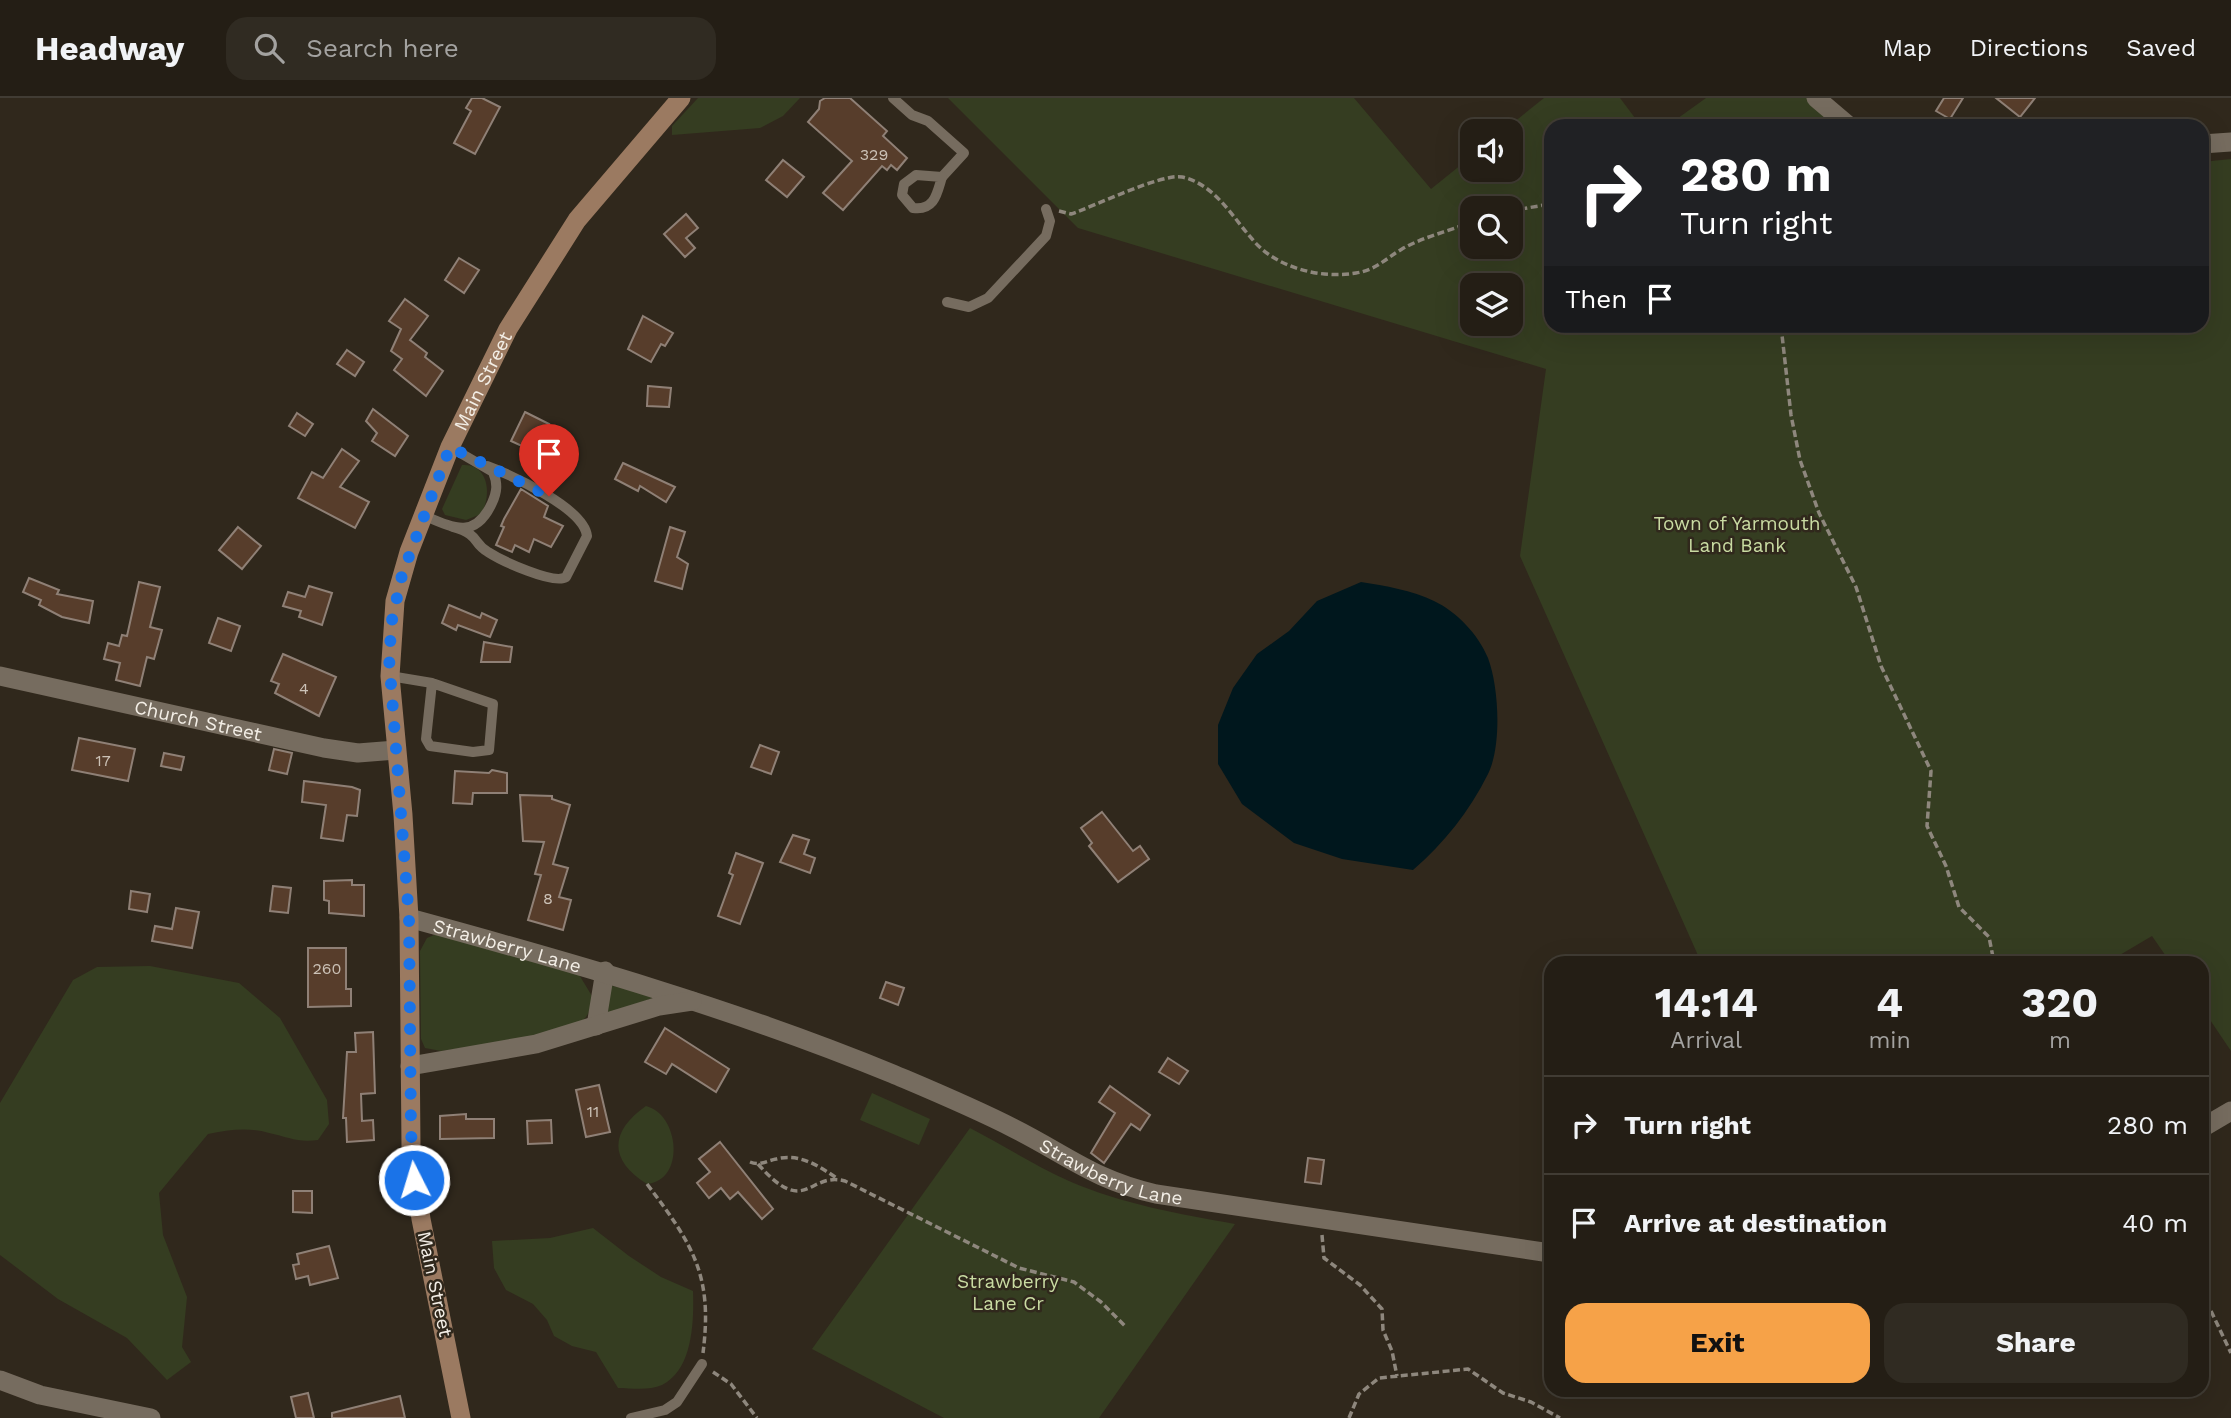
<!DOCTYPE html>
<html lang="en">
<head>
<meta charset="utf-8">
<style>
  body { margin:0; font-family:"Work Sans",sans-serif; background:#302b22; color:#f1f3f6; height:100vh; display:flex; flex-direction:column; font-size:26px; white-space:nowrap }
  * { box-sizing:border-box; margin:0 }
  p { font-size:23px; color:#a3a2a0 }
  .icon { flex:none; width:38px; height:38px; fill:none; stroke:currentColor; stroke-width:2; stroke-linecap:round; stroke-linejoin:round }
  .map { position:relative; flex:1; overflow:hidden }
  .details { position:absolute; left:1544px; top:858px; width:665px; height:441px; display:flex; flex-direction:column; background:#241e15; border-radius:21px; box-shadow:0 7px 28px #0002,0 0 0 2px #413c34 }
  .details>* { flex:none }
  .top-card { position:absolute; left:1544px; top:21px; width:665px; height:214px; border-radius:21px; box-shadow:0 7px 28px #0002,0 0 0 2px #413c34; background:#202124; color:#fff; overflow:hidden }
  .controls { position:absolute; left:1460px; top:21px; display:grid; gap:14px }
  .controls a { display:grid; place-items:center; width:63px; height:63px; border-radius:14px; background:#241e15; box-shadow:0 7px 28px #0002,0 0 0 2px #413c34; font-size:35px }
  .pin { position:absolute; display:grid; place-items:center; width:60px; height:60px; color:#fff; margin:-72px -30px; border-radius:50% 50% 50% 0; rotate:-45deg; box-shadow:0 0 7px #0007 }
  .pin .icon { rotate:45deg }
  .me { position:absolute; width:77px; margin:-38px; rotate:355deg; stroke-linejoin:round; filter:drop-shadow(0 0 5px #0008) }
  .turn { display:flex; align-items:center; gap:24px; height:147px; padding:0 21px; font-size:32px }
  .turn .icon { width:91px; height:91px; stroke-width:2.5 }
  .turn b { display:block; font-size:49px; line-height:60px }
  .then { display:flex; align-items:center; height:66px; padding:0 21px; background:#0003; gap:14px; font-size:26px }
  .eta { display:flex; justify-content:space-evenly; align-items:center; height:119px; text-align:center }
  .eta b { font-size:42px; font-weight:700; line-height:49px }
  .action { display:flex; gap:14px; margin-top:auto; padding:14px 21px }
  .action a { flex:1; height:80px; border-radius:21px; background:#f6a248; color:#111; font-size:28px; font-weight:700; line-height:80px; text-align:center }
  .action a+a { background:#302b22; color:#f1f3f6 }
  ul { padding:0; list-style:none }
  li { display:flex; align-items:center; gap:21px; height:98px; padding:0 21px; border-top:2px solid #413c34 }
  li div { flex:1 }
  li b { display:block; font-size:26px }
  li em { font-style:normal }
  header { display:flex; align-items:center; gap:42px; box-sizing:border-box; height:98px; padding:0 35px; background:#241e15; border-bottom:2px solid #413c34 }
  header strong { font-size:33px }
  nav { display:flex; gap:38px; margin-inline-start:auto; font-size:24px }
  .search { width:490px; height:63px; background:#302b22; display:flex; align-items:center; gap:18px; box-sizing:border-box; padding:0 24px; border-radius:21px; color:#a3a2a0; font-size:26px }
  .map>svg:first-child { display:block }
</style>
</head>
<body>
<header>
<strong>Headway</strong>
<div class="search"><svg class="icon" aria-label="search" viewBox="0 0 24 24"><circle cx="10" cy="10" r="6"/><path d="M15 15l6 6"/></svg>Search here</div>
<nav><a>Map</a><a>Directions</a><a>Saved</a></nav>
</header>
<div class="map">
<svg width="2231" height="1320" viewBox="0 0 2231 1320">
  <rect width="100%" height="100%" fill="#30281c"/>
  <g fill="#353d21" fill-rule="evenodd">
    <path d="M698,0H800L783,18L760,30L672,37V28Z"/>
    <path d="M948,0H1354L1431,91L1472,58V72H1510V33H1503L1544,0H1620L1641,28H1550V228H2202V64L2231,61V953L2202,910V864H2170L2152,838L2108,864H1701L1520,458L1546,271L1078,130ZM1472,110H1510V149H1472ZM1472,187H1510V226H1472Z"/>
    <path d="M1706,0H1811L1836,28H1667Z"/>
    <path d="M462,367C489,365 492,398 481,416L466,422L445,417L442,411Z"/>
    <path d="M439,835L578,875L592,898C591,907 590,917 582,923C555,941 476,947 441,953L425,950L421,941L420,853L427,840Z"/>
    <path d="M150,868L239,885L280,920L327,1002L329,1026L318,1042C298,1045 288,1039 269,1035C249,1029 228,1032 208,1036L159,1095L163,1137L187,1199L182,1249L191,1264L167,1282L127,1240L58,1201L0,1157V1005L73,882L97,869Z"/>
    <path d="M608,887L658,898L607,917Z"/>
    <path d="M872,995L930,1021L919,1047L860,1022Z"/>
    <path d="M646,1008C679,1016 686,1082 647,1086C608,1062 610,1033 646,1008Z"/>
    <path d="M970,1030C1003,1047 1035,1068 1069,1083C1122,1106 1179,1116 1235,1126L1099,1320H944L812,1251Z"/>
    <path d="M593,1130L629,1158L661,1179L693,1193C694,1223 693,1272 662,1287C649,1293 631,1290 618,1290L596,1254L572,1248L554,1238L547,1222L533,1206L506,1192L494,1170L492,1143L550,1140Z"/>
  </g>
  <path fill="#00171d" d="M1361,484C1385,488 1412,492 1434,503C1457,514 1478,536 1488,560C1499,589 1502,648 1488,676C1469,714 1444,745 1413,772L1342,761L1294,745L1242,706L1218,666V627L1233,590L1257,556L1289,533L1317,503Z"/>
  <g fill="#573d2b" stroke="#8f8076" stroke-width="2">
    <path d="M472,0H482L500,9L475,56L454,45L471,13L466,10Z"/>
    <path d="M825,0H850L887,33L883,38L907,60L897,72L891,67L887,72L882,68L843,112L823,95L852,63L808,24L819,11L820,3Z"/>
    <path d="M1944,0H1963L1950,21L1936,13Z"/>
    <path d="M1996,0H2035L2020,19Z"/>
    <path d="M783,62L804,79L787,99L766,82Z"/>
    <path d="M686,116L698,130L686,140L695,150L685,159L664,136Z"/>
    <path d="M459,160L479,172L464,195L445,182Z"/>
    <path d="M405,201L428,218L410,242L427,255L425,259L443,273L426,298L394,272L402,261L391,253L401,231L389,223Z"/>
    <path d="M643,218L673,235L665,248L661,246L651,264L628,251Z"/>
    <path d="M347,252L364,264L355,278L337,266Z"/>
    <path d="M648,288L671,290L669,309L647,308Z"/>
    <path d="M373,311L408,338L395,358L372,343L377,335L366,323Z"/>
    <path d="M525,314L549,326L546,331L572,343L566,356L543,344L537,355L511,343Z"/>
    <path d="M297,315L313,326L305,338L289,328Z"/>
    <path d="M342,351L359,363L340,389L369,404L355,430L298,400L312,374L323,380Z"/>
    <path d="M623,365L675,389L666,404L640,388L638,393L615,381Z"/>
    <path d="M521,391L548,408L544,419L563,428L551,449L534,441L529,454L515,447L512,454L496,447L504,429L501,428L504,421Z"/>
    <path d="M238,429L261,448L242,471L219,452Z"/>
    <path d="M670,429L685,434L677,459L688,466L682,491L655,483Z"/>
    <path d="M29,480L59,492L57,496L93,503L89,525L62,519L39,507L41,502L23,494Z"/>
    <path d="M139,484L160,489L150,529L162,532L154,561L147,559L140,588L116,582L120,565L104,561L108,545L119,548L122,537L127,538Z"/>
    <path d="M309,488L332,495L322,527L299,519L301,513L283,508L288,494L305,499Z"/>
    <path d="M449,507L480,520L482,515L497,522L490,539L458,527L456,532L442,525Z"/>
    <path d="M218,520L240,528L231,553L209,545Z"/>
    <path d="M484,544L512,549L510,564H481Z"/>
    <path d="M283,556L336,579L319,618L275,595L279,586L271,583Z"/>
    <path d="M79,640L135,651L128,683L72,672Z"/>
    <path d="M760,647L779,654L771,676L751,669Z"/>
    <path d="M274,651L292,655L287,676L269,672Z"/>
    <path d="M164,655L184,659L181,672L161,668Z"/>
    <path d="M492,672L507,675V695H473L472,706L453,705L455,673L489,675Z"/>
    <path d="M304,683L352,689L360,692L357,718L347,717L343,743L321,740L326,707L302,704Z"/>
    <path d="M520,697L552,698V701L570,707L553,766L568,770L559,799L571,802L563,832L528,822L541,777L535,776L544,744L523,743Z"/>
    <path d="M1102,714L1133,753L1140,748L1149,761L1118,784L1089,748L1092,745L1081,730Z"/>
    <path d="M793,737L809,742L804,756L815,760L810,775L780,764Z"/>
    <path d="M736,755L763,765L740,826L718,818L733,777L729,775Z"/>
    <path d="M352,782V787H364V818L329,815V803L324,802V783Z"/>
    <path d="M273,788L291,790L288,815L270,813Z"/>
    <path d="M131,793L150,796L147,814L129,811Z"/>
    <path d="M176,810L199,814L192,850L152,843L155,828L172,831Z"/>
    <path d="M308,850H346V891H351V908L308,909Z"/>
    <path d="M886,884L904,890L898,907L880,900Z"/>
    <path d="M665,930L729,971L716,994L672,966L666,976L645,964Z"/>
    <path d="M373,934L375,995L361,996L362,1023L373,1022L374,1042L347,1044L346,1020H343L347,954H356L355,935Z"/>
    <path d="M1168,960L1188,973L1179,986L1159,974Z"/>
    <path d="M599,987L610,1034L586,1039L576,992Z"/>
    <path d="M1110,988L1150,1017L1140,1032L1131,1026L1104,1065L1091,1055L1115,1015L1099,1004Z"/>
    <path d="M466,1016V1021H494V1040L440,1041V1018Z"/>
    <path d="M551,1022L552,1045L528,1046L527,1023Z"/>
    <path d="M720,1044L773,1111L762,1121L738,1094L730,1101L721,1090L709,1100L697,1085L710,1074L699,1061Z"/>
    <path d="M1308,1060L1324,1062L1321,1086L1305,1084Z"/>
    <path d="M293,1093H312V1115L293,1114Z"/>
    <path d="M329,1148L338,1180L310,1187L308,1178L296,1181L293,1167L299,1166L297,1156Z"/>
    <path d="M308,1295L314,1320H296L291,1299Z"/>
    <path d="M400,1298L405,1320H332V1315Z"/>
  </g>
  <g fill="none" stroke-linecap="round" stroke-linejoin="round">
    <g stroke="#8e877d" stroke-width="3.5" stroke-dasharray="7 3.5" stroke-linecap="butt">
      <path d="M1059,113L1071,116C1095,108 1162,75 1182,79C1215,86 1233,120 1253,142C1276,170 1321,181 1356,175C1376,172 1385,161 1402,151C1423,139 1449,133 1472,124"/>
      <path d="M1510,113L1550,106"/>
      <path d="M1781,228L1791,317L1800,362L1819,415L1856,489L1881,568L1931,673L1927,728L1946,768L1959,809L1989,839L1994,864"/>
      <path d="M750,1064C760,1068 766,1063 776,1061C800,1055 819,1068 838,1081"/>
      <path d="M758,1066C806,1121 808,1073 845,1083L1019,1170L1074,1184L1101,1204L1125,1228"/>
      <path d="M647,1086C693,1147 713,1177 703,1255"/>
      <path d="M1322,1137L1324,1160L1360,1187L1382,1211L1383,1232L1392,1253L1397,1278"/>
      <path d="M2202,1194L2231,1255"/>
      <path d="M713,1274L731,1286L757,1320"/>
      <path d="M1349,1320L1359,1296L1379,1280L1468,1271L1503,1295L1531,1304L1560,1320"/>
    </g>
    <g stroke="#766c5f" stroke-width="10">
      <path d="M893,0L912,17L928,23L964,55L942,79"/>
      <path d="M916,77L942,79C937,95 935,113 913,110L902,97L904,86Z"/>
      <path d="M947,204L969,209L988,200L1046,138L1050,123L1046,111"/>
      <path d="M423,417C453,430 475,442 492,405C497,394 498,386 493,374L450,349"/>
      <path d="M453,429C481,437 471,444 488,454C502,463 554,487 566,479L587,438C584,410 511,377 487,368"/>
      <path d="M390,578L432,585L493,606L489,652L473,654L430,648L426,641L432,585"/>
      <path d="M631,1320L665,1312L677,1304L702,1266"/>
    </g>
    <g stroke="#766c5f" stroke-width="19">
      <path d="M1816,0L1849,28"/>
      <path d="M2202,46L2231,44"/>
      <path id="s1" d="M0,578L324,650L358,655L396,652"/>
      <path d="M596,928L605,873"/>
      <path d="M0,1282L40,1297L151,1320"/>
    </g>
    <g stroke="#766c5f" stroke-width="19">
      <path id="s2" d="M409,820C574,865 735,911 893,976C933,993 974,1010 1013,1030C1067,1057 1094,1082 1156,1096L1550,1155"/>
      <path d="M410,968L536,946L659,908L692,903"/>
      <path d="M2202,1030L2231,1013"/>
    </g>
    <path stroke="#9b7a61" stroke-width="19" id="s3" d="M461,1320L421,1121L411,1049L409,820L403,717L390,578L395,503L409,454L450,349L508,231L577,122L681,0"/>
  </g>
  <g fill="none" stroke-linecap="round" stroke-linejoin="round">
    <path stroke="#1a73e8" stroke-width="12" stroke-dasharray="0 21.6" d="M414,1082L411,1033L409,820L389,560L392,522L402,477L450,349L549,398"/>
  </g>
  <g text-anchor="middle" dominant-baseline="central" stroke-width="5" stroke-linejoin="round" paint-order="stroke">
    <g font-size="16" fill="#ccc2b7">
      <text x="874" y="56">329</text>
      <text x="304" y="590">4</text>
      <text x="103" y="662">17</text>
      <text x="548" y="800">8</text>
      <text x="327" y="870">260</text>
      <text x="593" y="1013">11</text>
    </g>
    <g font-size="19" fill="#f3eee6" stroke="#30281c">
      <text stroke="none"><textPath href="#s3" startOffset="1060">Main Street</textPath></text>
      <text stroke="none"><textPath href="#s1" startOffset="203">Church Street</textPath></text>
      <text stroke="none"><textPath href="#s2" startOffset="102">Strawberry Lane</textPath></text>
      <text stroke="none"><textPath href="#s2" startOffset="749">Strawberry Lane</textPath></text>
      <text transform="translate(435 1186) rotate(78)">Main Street</text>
    </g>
    <g font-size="19" fill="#c9dba2" stroke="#30281c">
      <text x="1737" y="425">Town of Yarmouth<tspan x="1737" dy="22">Land Bank</tspan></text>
      <text x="1008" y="1183">Strawberry<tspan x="1008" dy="22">Lane Cr</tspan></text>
    </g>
  </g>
</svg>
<div class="controls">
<a><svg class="icon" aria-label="sound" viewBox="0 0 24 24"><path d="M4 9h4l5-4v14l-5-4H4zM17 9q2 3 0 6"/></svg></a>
<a><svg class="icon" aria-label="search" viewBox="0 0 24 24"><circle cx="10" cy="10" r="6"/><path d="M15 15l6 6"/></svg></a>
<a><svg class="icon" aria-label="layers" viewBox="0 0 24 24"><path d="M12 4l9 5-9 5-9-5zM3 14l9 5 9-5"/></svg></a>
</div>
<div class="pin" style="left:549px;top:398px;background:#d93025"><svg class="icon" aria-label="arrive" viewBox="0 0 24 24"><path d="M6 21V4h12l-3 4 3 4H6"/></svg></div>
<svg class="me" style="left:414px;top:1082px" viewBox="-20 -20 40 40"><circle r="17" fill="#1a73e8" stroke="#fff" stroke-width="3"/><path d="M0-11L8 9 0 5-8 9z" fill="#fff"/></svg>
<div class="top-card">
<div class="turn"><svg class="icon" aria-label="right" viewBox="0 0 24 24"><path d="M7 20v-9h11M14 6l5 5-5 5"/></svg><div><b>280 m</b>Turn right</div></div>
<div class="then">Then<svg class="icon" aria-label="arrive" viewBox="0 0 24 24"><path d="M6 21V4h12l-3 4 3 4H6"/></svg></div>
</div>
<section class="details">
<div class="eta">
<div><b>14:14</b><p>Arrival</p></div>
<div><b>4</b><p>min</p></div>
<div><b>320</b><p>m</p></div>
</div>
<ul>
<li><svg class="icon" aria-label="right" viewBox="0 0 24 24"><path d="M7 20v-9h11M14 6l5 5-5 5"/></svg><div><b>Turn right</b></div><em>280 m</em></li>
<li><svg class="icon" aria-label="arrive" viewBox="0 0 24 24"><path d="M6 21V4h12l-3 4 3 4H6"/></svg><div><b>Arrive at destination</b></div><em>40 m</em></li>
</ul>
<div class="action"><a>Exit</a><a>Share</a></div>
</section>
</div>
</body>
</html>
